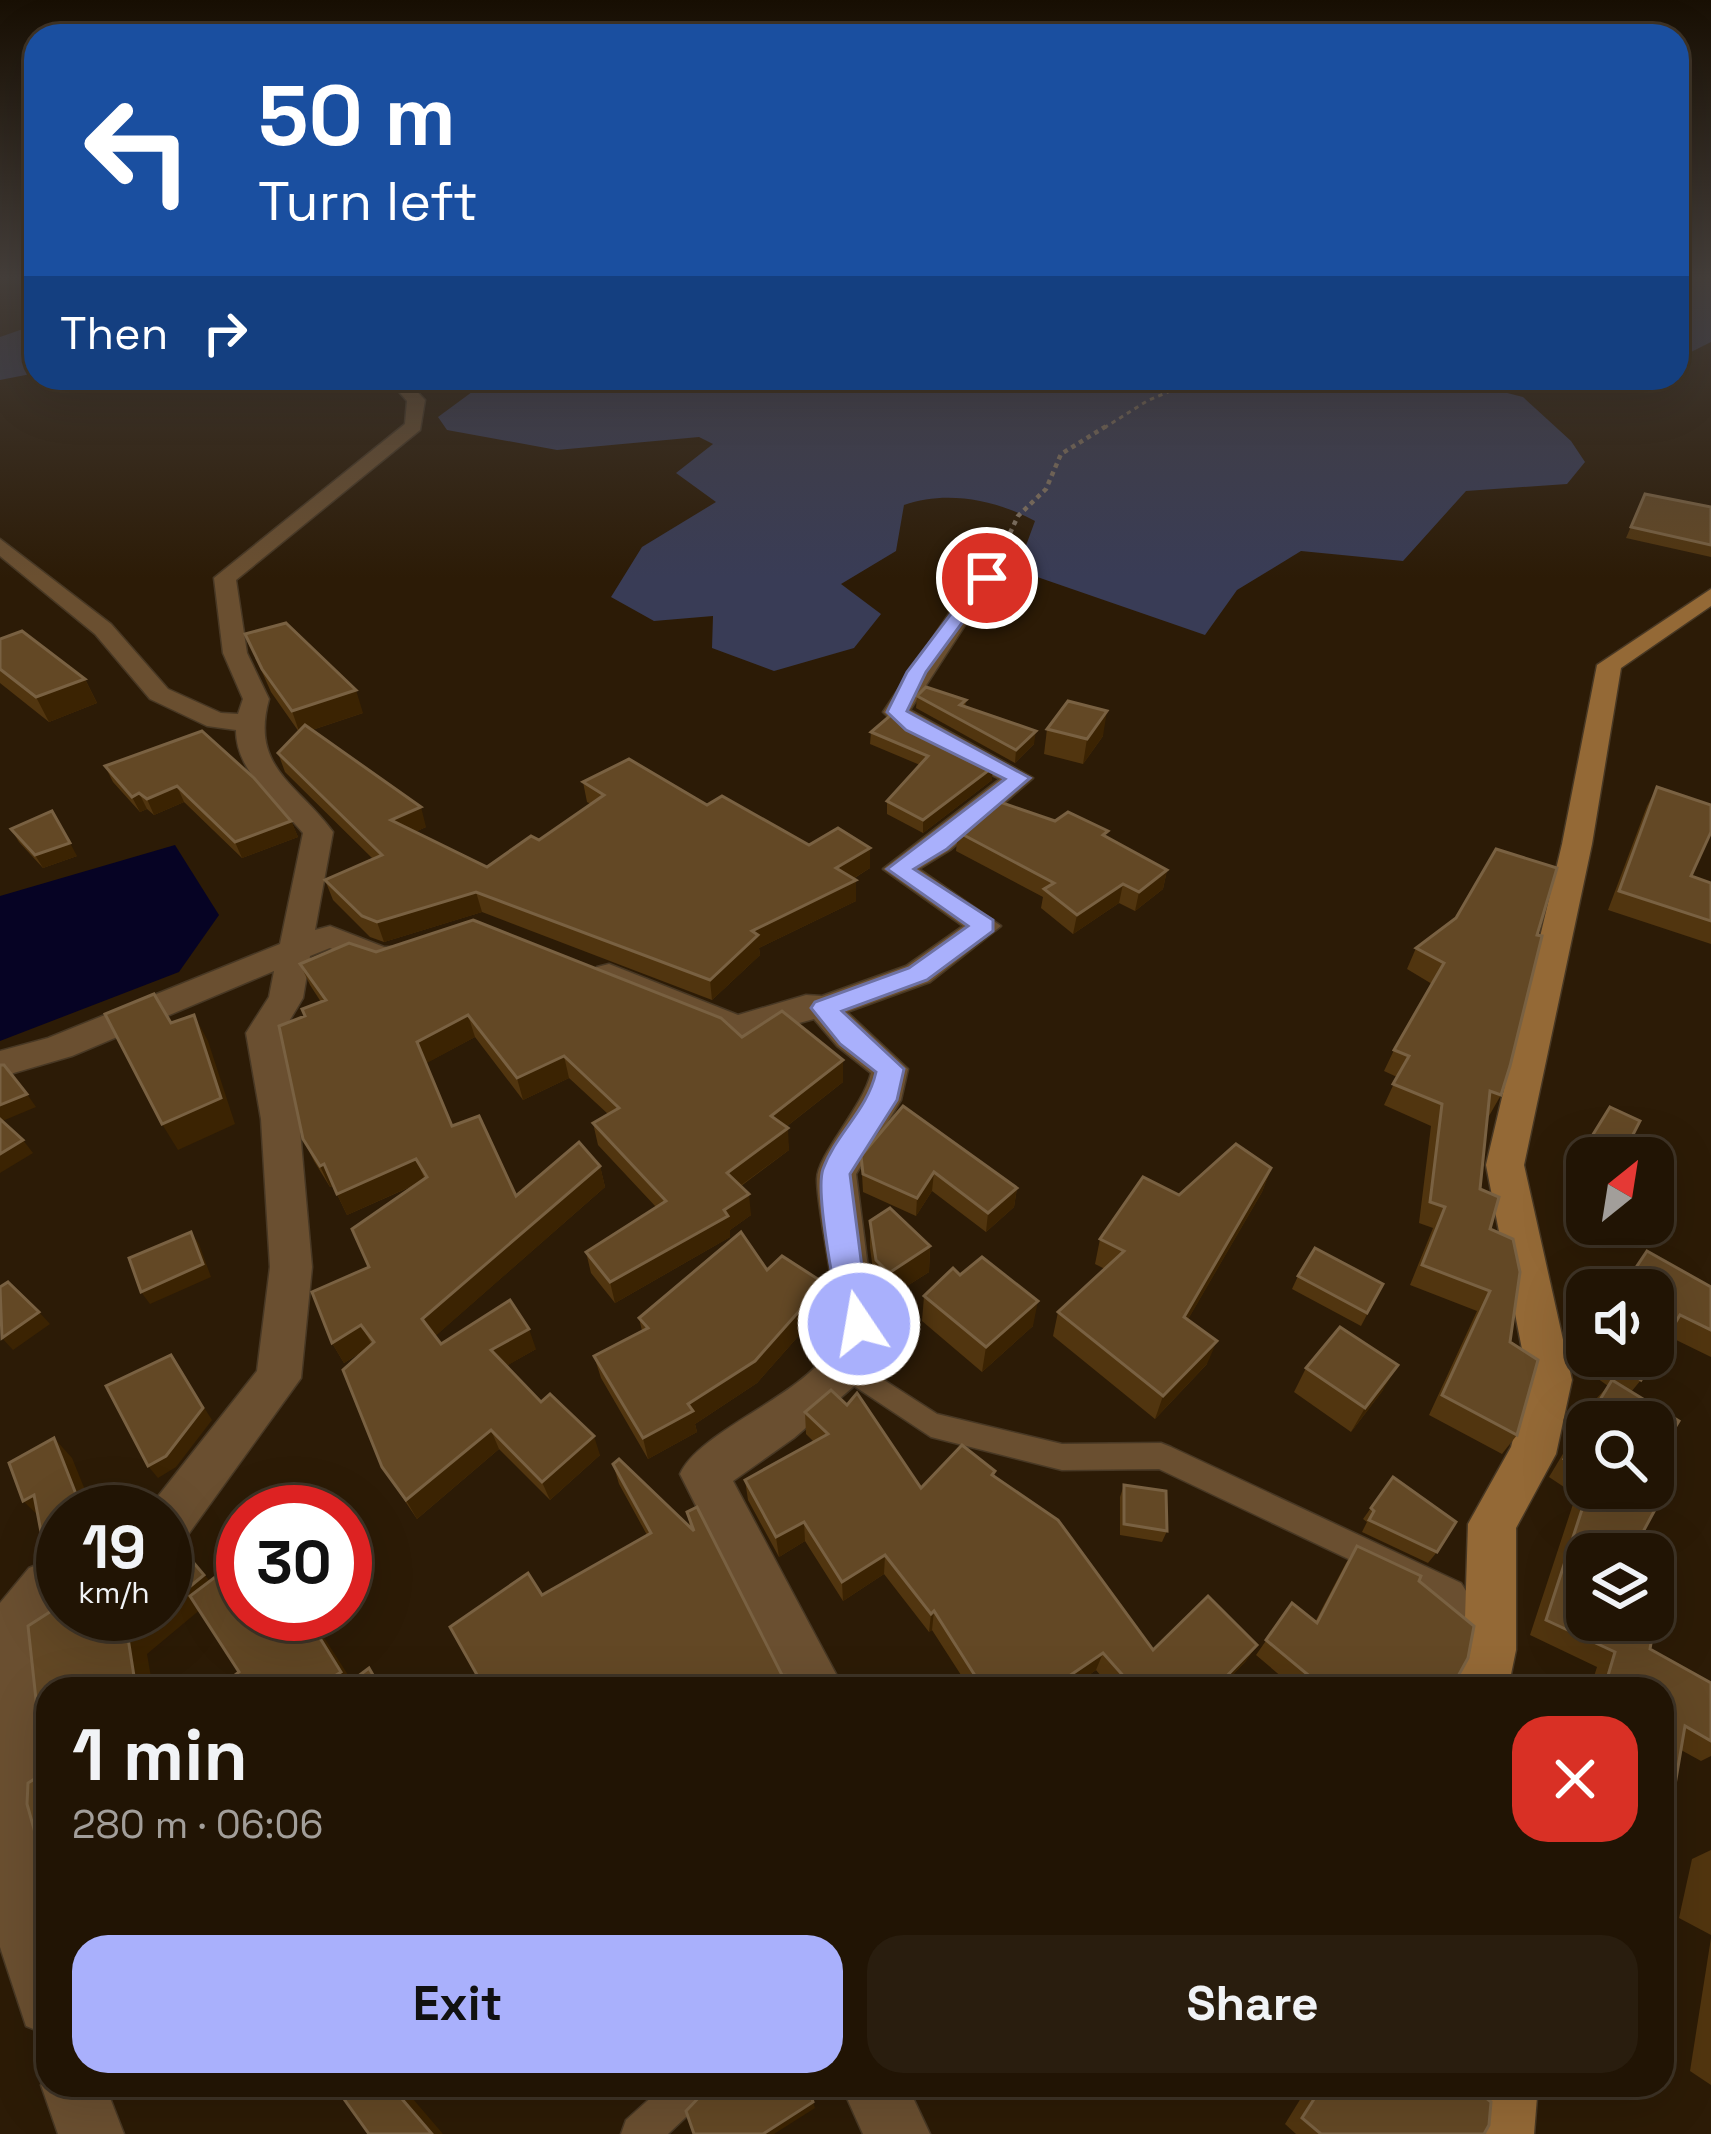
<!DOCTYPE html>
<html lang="en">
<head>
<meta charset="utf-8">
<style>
  body { margin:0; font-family:"Space Grotesk",sans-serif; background:#291d0e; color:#f1f3f6; height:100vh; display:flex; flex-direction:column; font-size:45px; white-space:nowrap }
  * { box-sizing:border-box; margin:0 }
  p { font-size:39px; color:#a29e9a }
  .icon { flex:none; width:66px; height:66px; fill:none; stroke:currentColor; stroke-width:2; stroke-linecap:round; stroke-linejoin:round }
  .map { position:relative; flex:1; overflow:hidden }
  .sheet { position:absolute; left:36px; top:1677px; width:1638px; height:420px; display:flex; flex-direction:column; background:#211404; border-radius:36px; box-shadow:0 12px 48px #0002,0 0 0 3px #3e3326 }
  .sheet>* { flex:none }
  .top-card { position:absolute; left:24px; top:24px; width:1665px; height:366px; border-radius:36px; box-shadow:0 12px 48px #0002,0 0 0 3px #3e3326; background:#1a4fa0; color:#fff; overflow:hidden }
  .needle { width:78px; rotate:30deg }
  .buttons { position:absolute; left:1566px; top:1137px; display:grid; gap:24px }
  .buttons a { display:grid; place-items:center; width:108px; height:108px; border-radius:24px; background:#211404; box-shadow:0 12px 48px #0002,0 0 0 3px #3e3326; font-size:60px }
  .speed { position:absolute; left:36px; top:1485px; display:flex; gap:24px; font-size:60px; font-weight:700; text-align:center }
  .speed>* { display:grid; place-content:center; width:156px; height:156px; border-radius:50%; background:#211404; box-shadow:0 12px 48px #0002,0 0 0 3px #3e3326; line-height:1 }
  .speed small { font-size:30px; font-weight:400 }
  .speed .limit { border:18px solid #d22; background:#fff; color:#111 }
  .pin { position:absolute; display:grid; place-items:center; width:102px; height:102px; color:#fff; margin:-51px; border:6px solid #fff; border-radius:50%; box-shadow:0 3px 12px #0007 }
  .me { position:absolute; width:132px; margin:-66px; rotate:348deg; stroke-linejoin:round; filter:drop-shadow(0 0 9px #0008) }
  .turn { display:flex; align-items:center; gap:42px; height:252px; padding:0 36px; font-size:54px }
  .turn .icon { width:156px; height:156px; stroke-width:2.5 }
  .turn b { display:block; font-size:84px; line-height:102px }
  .then { display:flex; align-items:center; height:114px; padding:0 36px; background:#0003; gap:24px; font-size:45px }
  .round { display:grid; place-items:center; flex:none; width:126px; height:126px; border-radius:36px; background:#291d0e }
  .summary { display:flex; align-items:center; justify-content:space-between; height:204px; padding:0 36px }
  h1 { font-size:72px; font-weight:700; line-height:90px }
  .button { display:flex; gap:24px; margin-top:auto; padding:24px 36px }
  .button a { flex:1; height:138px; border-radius:36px; background:#a9b0fc; color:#111; font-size:48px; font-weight:700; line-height:138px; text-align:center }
  .button a+a { background:#291d0e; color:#f1f3f6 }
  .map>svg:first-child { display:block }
</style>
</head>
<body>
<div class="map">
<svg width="1711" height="2134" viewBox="0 0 1711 2134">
  <rect width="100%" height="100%" fill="#2c1b06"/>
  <g fill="#393c56">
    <path d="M1677,280H1711V342L1677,359Z"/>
    <path d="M23,329H36V373L0,380V337Z"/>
    <path d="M491,378H1448L1523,397L1571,441L1585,462L1567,484L1466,491L1403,561L1301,551L1237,590L1205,635L1017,570L1035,521C996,500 947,490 904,505L896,551L841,584L881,614L854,648L774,671L712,648L713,616L654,621L611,597L642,547L716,502L676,473L713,444L699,437L557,450L447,430L438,417Z"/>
  </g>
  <path fill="#060324" d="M175,845L219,915L179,972L0,1041V896Z"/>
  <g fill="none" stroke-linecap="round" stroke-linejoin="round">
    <defs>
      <g id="lane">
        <path d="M845,1355L937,1414L1062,1444L1161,1443L1171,1447L1461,1583L1496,1638L1492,1649L1481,1653L1470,1649L1441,1603L1159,1469L1062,1470L931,1437L836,1374L832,1366L836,1358Z"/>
        <path d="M665,2085H712L706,2098L668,2134H621L626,2120Z"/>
      </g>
      <g id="street">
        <path d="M387,378H404L425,400L420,430L236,580L247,653L269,699C250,768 297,783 333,832L315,930L330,926L384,947H405L409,955L405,963L383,970L330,948L310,956L303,998L282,1033L299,1119L312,1267L301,1378L182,1543L165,1550V1512L148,1509L257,1371L270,1267L261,1119L246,1033L269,997L274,971L72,1056L0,1077V1051L48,1038L280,944L303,833C278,802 236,773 236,730L207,726L150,699L95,634L0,556V539L111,624L168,689L221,713L238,714L243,699L223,653L214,578L405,424L407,401Z"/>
        <path d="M999,550L1010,556L910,710L1033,778L950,850L919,869L1001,926L930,982L847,1012L908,1069L901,1100L856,1174L870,1283L881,1324L867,1366L861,1380L794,1438L733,1481L844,1689H788L680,1474C699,1431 802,1396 828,1351C847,1319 817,1222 817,1179C817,1155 863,1107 871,1073L837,1046L814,1019L736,1040L597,983L592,975L597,967L609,964L738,1015L806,995L822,996L906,966L963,926L883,869L1000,779L904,732L883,712L991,551Z"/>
        <path d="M63,1554V1606L45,1628L48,2035L26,2026L0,1947V1603L29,1568Z"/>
        <path d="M48,2067V2085H105L124,2134H58L41,2085Z"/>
        <path d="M841,2085H907L930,2134H863Z"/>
      </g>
      <g id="secondary">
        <path d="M1711,589V606L1621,668L1592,844L1524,1165L1572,1380L1556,1454L1516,1528V1650L1508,1689H1454L1464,1650L1468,1524L1511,1447L1528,1380L1486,1165L1562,844L1597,665Z"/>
        <path d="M1474,2085H1538L1534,2134H1468Z"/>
      </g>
    </defs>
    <use href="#lane" stroke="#483824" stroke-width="3"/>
    <use href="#street" stroke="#483824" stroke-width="3"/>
    <use href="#secondary" stroke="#483824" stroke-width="3"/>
    <path stroke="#837463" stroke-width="3" stroke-dasharray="4.5 4.5" stroke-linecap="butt" d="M1104,428L1147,401L1201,378"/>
    <path stroke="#837463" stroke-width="4.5" stroke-dasharray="4.5 4.5" stroke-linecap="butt" d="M1010,533L1018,516L1046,489L1061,454L1108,425"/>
    <use href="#lane" fill="#6a4f30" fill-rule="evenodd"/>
    <use href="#street" fill="#6a4f30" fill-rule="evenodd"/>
    <use href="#secondary" fill="#946936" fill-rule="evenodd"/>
  </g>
  <g fill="#51350f">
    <path d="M1645,494L1711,507V557L1626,538Z"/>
    <path d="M245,634L363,713L312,730L426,827L415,832L487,867L539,840L591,804L587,802L583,782L707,805L809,845L870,848V868L853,879L856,901L759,948L760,955L712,1000L482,912L384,942L370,937L333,900L325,880L373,859L285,772L278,753L299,732L271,692Z"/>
    <path d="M0,639L85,679L97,703L49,722L0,683Z"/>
    <path d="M917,696L966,700L965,707L1034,744L1015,763L916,708Z"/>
    <path d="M1047,729L1103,736L1083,764L1044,754Z"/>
    <path d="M871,732L992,780L923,833L887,814V801L920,765L870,744Z"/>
    <path d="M105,766L291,821L298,837L242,858L184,802L154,815L147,809L140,812L113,782Z"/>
    <path d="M1657,787L1691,876L1711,883V944L1608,910L1647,806Z"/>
    <path d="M1055,821L1107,837L1167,870L1163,889L1135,911L1119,903L1073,934L1041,908L1043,897L956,851L958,832Z"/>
    <path d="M11,829L77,856L43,868L19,842Z"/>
    <path d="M1537,935L1501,1095L1489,1116H1487L1480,1189L1490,1229L1510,1342L1517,1435L1502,1454L1429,1415L1477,1311L1410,1285L1433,1228L1419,1223L1431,1126L1384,1105L1397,1077L1384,1071L1394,1050L1432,984L1407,969L1416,948Z"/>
    <path d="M376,952L742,1037L843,1082L786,1127L789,1150L741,1186L751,1215L730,1230V1237L615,1303L591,1273L586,1252L656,1207L598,1145L593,1123L608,1114L569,1078L523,1100L475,1037L426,1063L452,1126L516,1196L600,1166L605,1187L435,1336L441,1344L536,1349L506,1366L541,1402L600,1455L550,1500L499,1449L417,1519L382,1467L368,1348L344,1363L332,1343L369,1267L419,1183L347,1215L333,1186L330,1187L314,1161L303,1139L305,1016L321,1002L310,985L300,964Z"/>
    <path d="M1610,1107L1621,1158H1587V1168L1575,1162Z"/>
    <path d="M861,1156L1017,1188L1014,1207L986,1232L932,1191L916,1216L863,1192Z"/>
    <path d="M1271,1168L1262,1192L1188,1319L1207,1364L1155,1419L1053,1336L1058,1312L1105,1269L1095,1264L1100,1239L1179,1195Z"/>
    <path d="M870,1221L930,1246L929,1272L888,1298L875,1286L870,1247Z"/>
    <path d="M1647,1251L1711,1287V1357L1668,1336L1641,1380L1631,1392L1587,1422V1488H1653L1587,1554L1650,1649L1711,1683V1756L1701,1761L1681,1750L1667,1832L1662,1835V1689H1590L1597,1667L1530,1635L1576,1495L1549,1477L1596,1399L1608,1386L1572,1360L1587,1338V1356H1653V1290H1619Z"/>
    <path d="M767,1270L824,1283L825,1306L757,1383L695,1424L697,1432L648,1459L601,1378L594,1356L642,1331L639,1318Z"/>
    <path d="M960,1275L1033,1326L982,1372L922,1321L924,1296Z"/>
    <path d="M1298,1276L1383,1284L1361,1326L1292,1289Z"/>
    <path d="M1306,1368L1383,1390L1351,1432L1294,1392Z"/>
    <path d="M805,1412L921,1488L995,1471L994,1477L1153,1650L1257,1645L1245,1662L1219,1689H1112L1096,1670L1069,1689H970L932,1630L929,1632L884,1574L843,1601L805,1541L779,1557L748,1500L745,1480L814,1442L806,1434Z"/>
    <path d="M613,1464L690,1527L687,1512L782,1675L814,1689H485L542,1595L647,1535L619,1484Z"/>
    <path d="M1393,1477L1437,1552L1428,1563L1362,1532L1367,1522L1363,1519Z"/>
    <path d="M1124,1485L1167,1531L1162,1542L1120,1535V1497Z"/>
    <path d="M1357,1546L1419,1581L1451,1689H1296L1256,1655L1292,1603L1315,1622L1346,1563Z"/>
    <path d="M1711,1850V1935L1679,1918L1692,1859Z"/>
    <path d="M1711,1938V2085L1690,2071Z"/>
    <path d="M1309,2085H1471L1484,2134H1296L1285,2124Z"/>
  </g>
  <g fill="#3b2302">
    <path d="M85,679L97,703L49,722L36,697Z"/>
    <path d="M356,690L363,713L300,734L292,711Z"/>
    <path d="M1107,711L1103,736L1083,764L1087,739Z"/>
    <path d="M1036,731L1034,744L1015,763L1016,750Z"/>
    <path d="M993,767L992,780L923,833V820Z"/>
    <path d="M177,786L184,802L154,815L147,799Z"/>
    <path d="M139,793L147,809L140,812L132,797Z"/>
    <path d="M421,807L426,827L398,840L391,820Z"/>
    <path d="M291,821L298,837L242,858L235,842Z"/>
    <path d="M70,843L77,856L43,868L35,855Z"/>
    <path d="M870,848V868L836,889V868Z"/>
    <path d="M1167,870L1163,889L1135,911L1139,892Z"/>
    <path d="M856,880V901L759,948L760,955L712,1000L710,980L752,931Z"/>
    <path d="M1123,884L1119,903L1073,934L1077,915Z"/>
    <path d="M476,892L482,912L384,942L377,922Z"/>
    <path d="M194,1015L208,1041L235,1124L178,1150L162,1124Z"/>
    <path d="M468,1015L475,1037L425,1064L417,1042Z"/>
    <path d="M564,1056L569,1078L523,1100L517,1078Z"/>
    <path d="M843,1060V1082L773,1137L771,1116Z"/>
    <path d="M27,1094L36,1107L0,1122V1105Z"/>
    <path d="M788,1128L789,1150L729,1194L727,1173Z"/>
    <path d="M23,1140L33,1153L0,1173V1154Z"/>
    <path d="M416,1159L425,1180L347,1215L337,1194Z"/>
    <path d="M324,1164L334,1185L330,1187L320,1166Z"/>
    <path d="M600,1166L605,1187L432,1339L422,1319Z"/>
    <path d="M1271,1168L1262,1192L1176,1340L1184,1317Z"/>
    <path d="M934,1172L932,1191L916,1216L917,1198Z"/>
    <path d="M1017,1188L1014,1207L986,1232L988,1213Z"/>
    <path d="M749,1194L751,1215L730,1230V1237L615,1303L610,1282Z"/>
    <path d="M191,1232L199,1244L211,1277L150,1304L141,1292Z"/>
    <path d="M930,1246L929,1272L888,1298L889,1273Z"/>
    <path d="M824,1283L825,1306L757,1383L695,1424L697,1432L648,1459L643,1438L688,1404Z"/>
    <path d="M1038,1301L1033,1326L982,1372L986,1347Z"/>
    <path d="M39,1312L50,1324L13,1350L2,1338Z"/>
    <path d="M361,1325L372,1345L344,1363L332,1343Z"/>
    <path d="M529,1329L536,1349L499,1370L491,1350Z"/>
    <path d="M1217,1341L1207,1364L1155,1419L1163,1396Z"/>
    <path d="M171,1355L212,1420L176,1467L158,1478L148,1466Z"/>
    <path d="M1398,1365L1383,1390L1351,1432L1365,1408Z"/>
    <path d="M491,1430L499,1449L417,1519L406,1500Z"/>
    <path d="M594,1436L600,1455L550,1500L542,1482Z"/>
    <path d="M54,1438L72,1458L94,1512H83Z"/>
    <path d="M34,1495L43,1520L23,1501Z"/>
    <path d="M804,1522L805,1541L779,1557L776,1537Z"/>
    <path d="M172,1537L220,1593L147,1654L153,1689H136L128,1638L157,1614H165Z"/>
    <path d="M885,1555L884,1574L843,1601L842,1582Z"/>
    <path d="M934,1611L932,1630L929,1632L931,1614Z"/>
    <path d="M305,1614H324L314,1622L357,1689H314Z"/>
    <path d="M1257,1645L1245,1662L1219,1689H1214Z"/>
    <path d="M1103,1653L1096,1670L1069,1689H1050Z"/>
    <path d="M390,2085H401L443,2134H432Z"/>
    <path d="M813,2102L815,2108L774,2134H763Z"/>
  </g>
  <g fill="#634825" stroke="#796142" stroke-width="3">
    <path d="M1645,494L1711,507V545L1631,527Z"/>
    <path d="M286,623L356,690L292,711L262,669L245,634Z"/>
    <path d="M22,631L85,679L36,697L0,669V639Z"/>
    <path d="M926,687L966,700L960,705L1036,731L1016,750L917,696Z"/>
    <path d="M1068,701L1107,711L1087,739L1047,729Z"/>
    <path d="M892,714L993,767L923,820L887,801L928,756L871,732Z"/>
    <path d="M305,725L421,807L391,820L487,867L531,836L539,840L604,795L583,782L629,759L707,805L722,796L809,845L838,828L870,848L836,868L856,880L752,931L758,935L710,980L476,892L377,922L362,916L325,880L382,855L278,753Z"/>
    <path d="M202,731L254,778L291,821L235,842L177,786L147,799L139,793L132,797L105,766Z"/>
    <path d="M1657,787L1711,805V832L1691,876L1711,883V921L1619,891Z"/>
    <path d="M994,800L1055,821L1068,812L1108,831L1103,835L1167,870L1139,892L1123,884L1077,915L1044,889L1054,883L958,832Z"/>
    <path d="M52,811L70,843L35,855L11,829Z"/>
    <path d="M1496,849L1557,868L1537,935L1542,936L1510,1066L1501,1095L1490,1091L1480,1189L1499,1197L1490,1229L1513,1239L1520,1272L1510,1342L1538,1360L1517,1435L1442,1395L1490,1291L1422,1265L1445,1207L1430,1202L1442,1104L1393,1084L1409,1056L1394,1050L1444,963L1416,948L1456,918Z"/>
    <path d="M473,920L721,1018L742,1037L782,1011L843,1060L771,1116L788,1128L727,1173L749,1194L724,1210L728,1216L610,1282L586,1252L666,1201L593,1123L619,1108L564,1056L517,1078L468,1015L417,1042L452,1126L479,1116L516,1196L579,1142L600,1166L422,1319L441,1344L510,1300L529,1329L491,1350L541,1402L550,1394L594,1436L542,1482L491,1430L406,1500L382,1467L343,1370L374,1342L361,1325L332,1343L312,1292L369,1267L352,1229L427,1177L416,1159L337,1194L324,1164L320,1166L303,1139L279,1026L305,1016L302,1009L326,1000L300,964L349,943L376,952Z"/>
    <path d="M154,994L171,1023L194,1015L221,1098L162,1124L105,1014Z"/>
    <path d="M0,1065H4L27,1094L0,1105Z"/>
    <path d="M903,1106L1017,1188L988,1213L934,1172L917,1198L863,1174L861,1156Z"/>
    <path d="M1610,1107L1640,1121L1621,1158H1604L1584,1149Z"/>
    <path d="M0,1119L23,1140L0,1154Z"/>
    <path d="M1236,1144L1271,1168L1184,1317L1217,1341L1163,1396L1058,1312L1124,1251L1100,1239L1143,1177L1179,1195Z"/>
    <path d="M890,1208L930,1246L889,1273L876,1260L870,1221Z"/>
    <path d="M191,1232L203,1264L141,1292L129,1258Z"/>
    <path d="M741,1232L767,1270L782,1256L824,1283L755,1361L688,1404L693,1411L643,1438L594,1356L648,1328L639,1318Z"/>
    <path d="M1315,1248L1383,1284L1367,1313L1298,1276Z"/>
    <path d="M1647,1251L1711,1287V1330L1680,1315L1641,1380L1607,1356H1653V1290H1621Z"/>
    <path d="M982,1257L1038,1301L986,1347L924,1296L953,1268L960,1275Z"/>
    <path d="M8,1282L39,1312L2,1338L0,1287Z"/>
    <path d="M1340,1327L1398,1365L1365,1408L1306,1368Z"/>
    <path d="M171,1355L203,1408L166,1456L148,1466L106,1386Z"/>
    <path d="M1612,1380L1679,1421L1653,1464V1422H1587V1474L1564,1459Z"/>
    <path d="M831,1390L847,1405L857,1393L921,1488L962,1445L995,1471L992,1475L1058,1520L1153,1650L1208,1596L1257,1645L1214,1689H1135L1103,1653L1050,1689H977L981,1685L934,1611L931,1614L885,1555L842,1582L804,1522L776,1537L745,1480L828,1434L805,1412Z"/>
    <path d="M54,1438L83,1512H63V1614H157L128,1638L136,1689H48V1879L27,1804L28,1783L44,1773L28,1626L56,1608L48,1536L41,1532L34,1495L23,1501L9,1463Z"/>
    <path d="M619,1459L694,1531L687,1512L697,1507L782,1675L807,1677L814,1689H658L650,1677L645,1689H485L450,1627L528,1573L542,1595L651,1533L613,1464Z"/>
    <path d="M1653,1470L1670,1482L1631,1554H1587V1620H1653V1569L1663,1573L1650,1649L1711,1683V1741L1685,1726L1667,1832L1662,1830V1689H1604L1615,1652L1546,1620L1589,1488H1653Z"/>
    <path d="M1393,1477L1456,1522L1437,1552L1369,1520L1374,1511L1371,1508Z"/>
    <path d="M1124,1485L1166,1491L1167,1531L1124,1524Z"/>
    <path d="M172,1537L204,1575L165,1607V1543Z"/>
    <path d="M1357,1546L1421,1576L1419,1581L1474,1626L1468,1658L1451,1689H1325L1266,1640L1292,1603L1317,1623Z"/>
    <path d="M243,1556V1614H305L341,1672L314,1689H217L239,1672L190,1596Z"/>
    <path d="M369,1668L381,1689H341Z"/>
    <path d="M334,2085H390L432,2134H369Z"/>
    <path d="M715,2085H807L813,2102L763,2134H694L686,2111L705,2091Z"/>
    <path d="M1323,2085H1471L1491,2102L1489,2125L1484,2134H1321L1302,2118Z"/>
  </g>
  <linearGradient id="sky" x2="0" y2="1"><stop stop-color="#180f03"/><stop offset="0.48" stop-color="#453f3b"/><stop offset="1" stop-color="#453f3b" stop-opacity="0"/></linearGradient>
  <rect width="1711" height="578" fill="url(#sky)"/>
  <path fill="#a9b0fc" stroke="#6e72a4" stroke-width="3" d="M981,574L995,578L926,672L907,711L1030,778L947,849L914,869L993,920V931L927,980L842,1011L904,1069L897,1100L850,1174L864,1283L875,1324L870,1334L859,1338L847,1334C836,1311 815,1191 823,1169C836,1133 867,1111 876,1072L840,1044L811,1008L815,1002L909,968L968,926L887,869L1005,779L906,730L887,712L907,672Z"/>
</svg>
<div class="buttons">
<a><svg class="needle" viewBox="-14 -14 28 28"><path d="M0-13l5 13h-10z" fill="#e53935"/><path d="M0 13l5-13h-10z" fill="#a29e9a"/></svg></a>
<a><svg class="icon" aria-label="sound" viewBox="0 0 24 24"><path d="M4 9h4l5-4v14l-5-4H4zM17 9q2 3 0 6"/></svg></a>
<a><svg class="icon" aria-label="search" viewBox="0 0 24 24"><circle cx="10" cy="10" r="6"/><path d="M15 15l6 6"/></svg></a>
<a><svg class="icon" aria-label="layers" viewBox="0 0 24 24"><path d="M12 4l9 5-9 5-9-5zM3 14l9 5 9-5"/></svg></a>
</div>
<div class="speed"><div>19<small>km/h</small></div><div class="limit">30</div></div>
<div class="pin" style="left:987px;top:578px;background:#d93025"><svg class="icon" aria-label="arrive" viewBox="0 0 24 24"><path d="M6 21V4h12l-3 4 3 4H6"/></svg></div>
<svg class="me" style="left:859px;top:1324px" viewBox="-20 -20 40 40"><circle r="17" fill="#a9b0fc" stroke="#fff" stroke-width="3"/><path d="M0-11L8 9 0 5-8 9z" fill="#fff"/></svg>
<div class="top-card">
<div class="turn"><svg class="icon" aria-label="left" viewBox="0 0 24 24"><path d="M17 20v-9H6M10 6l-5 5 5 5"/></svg><div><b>50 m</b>Turn left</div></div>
<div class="then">Then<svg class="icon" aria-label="right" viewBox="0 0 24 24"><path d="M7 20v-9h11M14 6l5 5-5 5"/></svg></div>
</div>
<section class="sheet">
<div class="summary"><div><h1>1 min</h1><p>280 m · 06:06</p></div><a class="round" style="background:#d93025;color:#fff"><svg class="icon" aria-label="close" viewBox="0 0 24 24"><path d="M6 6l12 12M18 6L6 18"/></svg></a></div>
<div class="button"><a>Exit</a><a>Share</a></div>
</section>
</div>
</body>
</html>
